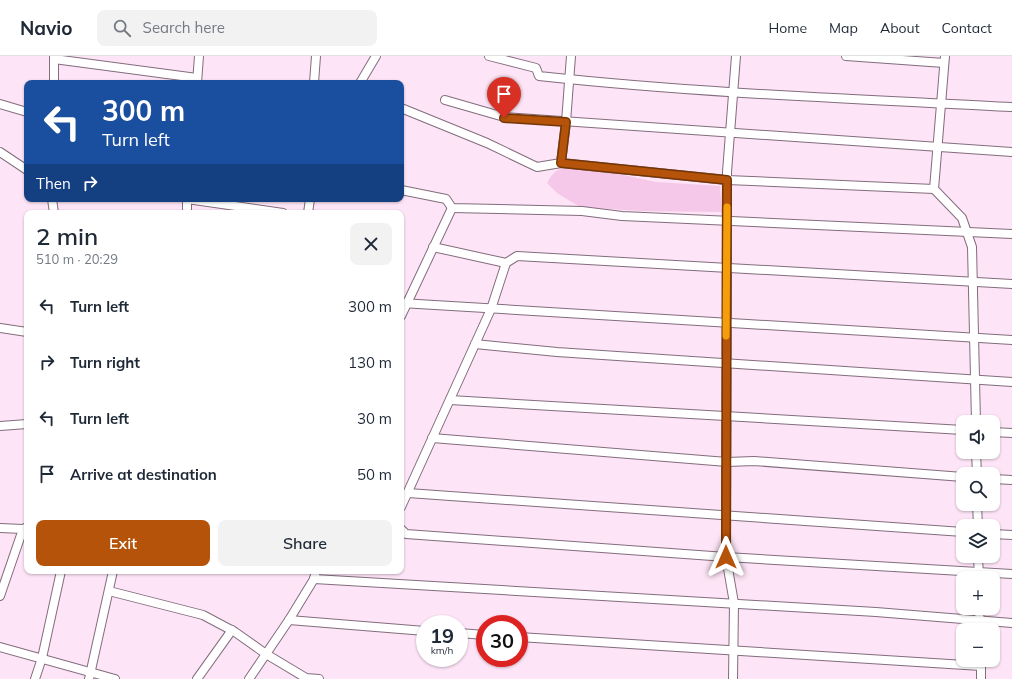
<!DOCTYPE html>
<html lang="en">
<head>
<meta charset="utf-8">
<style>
  body { margin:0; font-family:Mulish,sans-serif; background:#f2f2f3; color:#1f2937; height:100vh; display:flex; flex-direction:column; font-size:15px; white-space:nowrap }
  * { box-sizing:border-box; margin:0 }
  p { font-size:13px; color:#747a83 }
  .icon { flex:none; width:22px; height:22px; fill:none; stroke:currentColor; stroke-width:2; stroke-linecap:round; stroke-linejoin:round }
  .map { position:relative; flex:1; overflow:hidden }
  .side { position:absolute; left:24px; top:154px; width:380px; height:364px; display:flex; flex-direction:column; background:#fff; border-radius:8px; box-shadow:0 1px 3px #0004 }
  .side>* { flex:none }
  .banner { position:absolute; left:24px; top:24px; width:380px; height:122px; border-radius:8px; box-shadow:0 1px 3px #0004; background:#1a4fa0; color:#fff; overflow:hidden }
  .buttons { position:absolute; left:956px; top:359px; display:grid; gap:8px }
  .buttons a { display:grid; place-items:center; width:44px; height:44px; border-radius:8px; background:#fff; box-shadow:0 1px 3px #0004; font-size:20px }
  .speed { position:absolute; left:416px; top:559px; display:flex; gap:8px; font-size:20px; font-weight:700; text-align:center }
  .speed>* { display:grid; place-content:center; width:52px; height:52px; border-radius:50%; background:#fff; box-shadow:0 1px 3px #0004; line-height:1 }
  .speed small { font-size:10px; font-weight:400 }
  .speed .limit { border:6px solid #d22; background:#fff; color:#111 }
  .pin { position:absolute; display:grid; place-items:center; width:34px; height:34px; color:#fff; margin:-41px -17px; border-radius:50% 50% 50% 0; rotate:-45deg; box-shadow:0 0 4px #0007 }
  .pin .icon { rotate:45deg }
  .me { position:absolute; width:44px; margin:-22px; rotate:0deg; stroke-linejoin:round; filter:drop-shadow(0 0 3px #0008) }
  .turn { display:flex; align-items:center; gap:14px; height:84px; padding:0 12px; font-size:18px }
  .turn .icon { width:52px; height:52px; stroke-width:2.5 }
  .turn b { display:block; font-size:28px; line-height:34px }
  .then { display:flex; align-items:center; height:38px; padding:0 12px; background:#0003; gap:8px; font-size:15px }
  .round { display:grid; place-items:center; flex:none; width:42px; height:42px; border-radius:8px; background:#f2f2f3 }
  .summary { display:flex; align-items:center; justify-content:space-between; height:68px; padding:0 12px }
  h1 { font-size:24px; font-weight:600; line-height:30px }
  .primary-button { display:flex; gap:8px; margin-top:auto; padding:8px 12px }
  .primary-button a { flex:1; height:46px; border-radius:8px; background:#b45309; color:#fff; font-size:16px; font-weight:600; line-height:46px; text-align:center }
  .primary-button a+a { background:#f2f2f3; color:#1f2937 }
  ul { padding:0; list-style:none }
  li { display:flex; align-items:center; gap:12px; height:56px; padding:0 12px }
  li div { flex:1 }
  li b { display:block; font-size:15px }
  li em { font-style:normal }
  header { display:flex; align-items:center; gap:24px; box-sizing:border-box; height:56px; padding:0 20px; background:#fff; border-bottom:1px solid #e0e1e3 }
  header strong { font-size:19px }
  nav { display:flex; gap:22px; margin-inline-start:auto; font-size:14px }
  .search { width:280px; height:36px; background:#f2f2f3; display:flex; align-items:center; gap:10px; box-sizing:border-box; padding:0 14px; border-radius:8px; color:#747a83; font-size:15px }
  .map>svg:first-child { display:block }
</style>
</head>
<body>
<header>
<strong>Navio</strong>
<div class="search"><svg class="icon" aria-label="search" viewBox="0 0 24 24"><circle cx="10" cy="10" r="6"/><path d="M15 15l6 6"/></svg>Search here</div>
<nav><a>Home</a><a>Map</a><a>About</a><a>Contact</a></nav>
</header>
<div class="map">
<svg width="1012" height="623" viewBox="0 0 1012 623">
  <rect width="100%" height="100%" fill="#fde4f6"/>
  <path fill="#f5c7e9" d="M566,112L619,118L656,126L720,130L722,156L641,155L580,151L557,137L547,127C552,118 556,113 566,112Z"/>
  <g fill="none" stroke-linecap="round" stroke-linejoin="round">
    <defs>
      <g id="street">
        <path d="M489,0L536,12L539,20C696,37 854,43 1012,51"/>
        <path d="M846,0L944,7"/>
        <path d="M945,0L934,133L962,162L972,191L976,366"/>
        <path d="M54,3L197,22"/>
        <path d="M54,27V0"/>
        <path d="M197,27L199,0"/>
        <path d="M314,27L316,0"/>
        <path d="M360,27L376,0"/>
        <path d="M445,44L504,61L1012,96"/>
        <path d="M0,48L27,56"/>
        <path d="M401,52L487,87L537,111L561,107L727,124L934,133"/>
        <path d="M0,96L27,114"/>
        <path d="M561,107L566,66L571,0"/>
        <path d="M401,134L446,143L452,152L582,155L622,160L1012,178"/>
        <path d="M52,143L54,157"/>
        <path d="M187,143L283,157"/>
        <path d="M187,157V143"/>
        <path d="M308,157L310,143"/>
        <path d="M433,191L506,207L517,200L1012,228"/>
        <path d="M401,247L1012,284"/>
        <path d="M401,260L452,152"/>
        <path d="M0,272L27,276"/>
        <path d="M475,288L557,296L1012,326"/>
        <path d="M450,344L963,374"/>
        <path d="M0,370L27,368"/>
        <path d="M993,376L1012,377"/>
        <path d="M432,382L727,406L754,405L963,421"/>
        <path d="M976,396L977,418"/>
        <path d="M993,423L1012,424"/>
        <path d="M408,437L963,476"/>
        <path d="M977,448L978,470"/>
        <path d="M401,451L491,253L506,207"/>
        <path d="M0,472L23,473"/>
        <path d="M401,473L406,478L726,501L1012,518"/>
        <path d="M993,478L1012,479"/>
        <path d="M978,500L979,522"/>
        <path d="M314,523L876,556L1012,567"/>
        <path d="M109,535L203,559L235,576L266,598L306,622L319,623"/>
        <path d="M0,540L23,473L27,471"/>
        <path d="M979,552L980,574"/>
        <path d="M289,564L425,575"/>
        <path d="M459,577L485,579"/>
        <path d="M519,581L981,610"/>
        <path d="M0,591L115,623"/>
        <path d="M981,604V623"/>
        <path d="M35,623L42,602L61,515"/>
        <path d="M89,623L113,515"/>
        <path d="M197,623L232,574"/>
        <path d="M249,623L289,564L314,523L316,515"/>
        <path d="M733,623L734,547L726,501L727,116L736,0"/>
      </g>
    </defs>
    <use href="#street" stroke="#826d7d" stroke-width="10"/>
    <use href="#street" stroke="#fff" stroke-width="8"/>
  </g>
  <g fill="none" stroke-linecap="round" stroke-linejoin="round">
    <defs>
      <path id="route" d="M504,62L566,66L561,107L727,124L726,501"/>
    </defs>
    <use href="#route" stroke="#753606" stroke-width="10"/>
    <use href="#route" stroke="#b45309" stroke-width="7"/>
    <path stroke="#f59e0b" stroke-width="7" d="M726,280L727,151"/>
  </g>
</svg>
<div class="buttons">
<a><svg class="icon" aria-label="sound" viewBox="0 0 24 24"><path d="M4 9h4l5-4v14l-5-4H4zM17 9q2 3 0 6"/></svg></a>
<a><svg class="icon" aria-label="search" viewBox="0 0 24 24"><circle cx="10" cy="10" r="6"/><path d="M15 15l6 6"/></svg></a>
<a><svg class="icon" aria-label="layers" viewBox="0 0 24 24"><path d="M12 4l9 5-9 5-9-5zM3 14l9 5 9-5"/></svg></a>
<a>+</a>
<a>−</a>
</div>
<div class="speed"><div>19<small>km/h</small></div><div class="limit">30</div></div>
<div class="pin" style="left:504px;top:62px;background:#d93025"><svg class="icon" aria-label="arrive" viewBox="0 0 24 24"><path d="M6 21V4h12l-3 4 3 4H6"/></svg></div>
<svg class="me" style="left:726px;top:501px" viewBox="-20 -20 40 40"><path d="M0-17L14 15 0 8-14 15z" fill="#b45309" stroke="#fff" stroke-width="4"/></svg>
<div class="banner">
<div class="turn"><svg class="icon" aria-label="left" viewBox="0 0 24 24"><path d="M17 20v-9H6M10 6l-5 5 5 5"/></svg><div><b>300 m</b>Turn left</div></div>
<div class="then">Then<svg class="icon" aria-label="right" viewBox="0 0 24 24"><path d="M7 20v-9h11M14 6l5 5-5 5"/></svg></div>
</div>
<section class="side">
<div class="summary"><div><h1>2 min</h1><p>510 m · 20:29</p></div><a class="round"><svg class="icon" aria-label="close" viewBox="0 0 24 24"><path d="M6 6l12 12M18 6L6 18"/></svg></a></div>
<ul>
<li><svg class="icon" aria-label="left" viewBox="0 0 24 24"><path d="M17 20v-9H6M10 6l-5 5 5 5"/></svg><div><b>Turn left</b></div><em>300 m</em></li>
<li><svg class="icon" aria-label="right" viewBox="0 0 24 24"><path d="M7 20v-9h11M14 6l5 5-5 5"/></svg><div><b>Turn right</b></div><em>130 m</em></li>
<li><svg class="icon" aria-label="left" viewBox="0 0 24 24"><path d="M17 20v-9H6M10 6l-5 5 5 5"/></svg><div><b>Turn left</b></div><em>30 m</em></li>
<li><svg class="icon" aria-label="arrive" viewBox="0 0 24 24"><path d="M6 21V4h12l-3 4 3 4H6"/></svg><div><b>Arrive at destination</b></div><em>50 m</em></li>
</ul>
<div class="primary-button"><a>Exit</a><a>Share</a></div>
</section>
</div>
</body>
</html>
